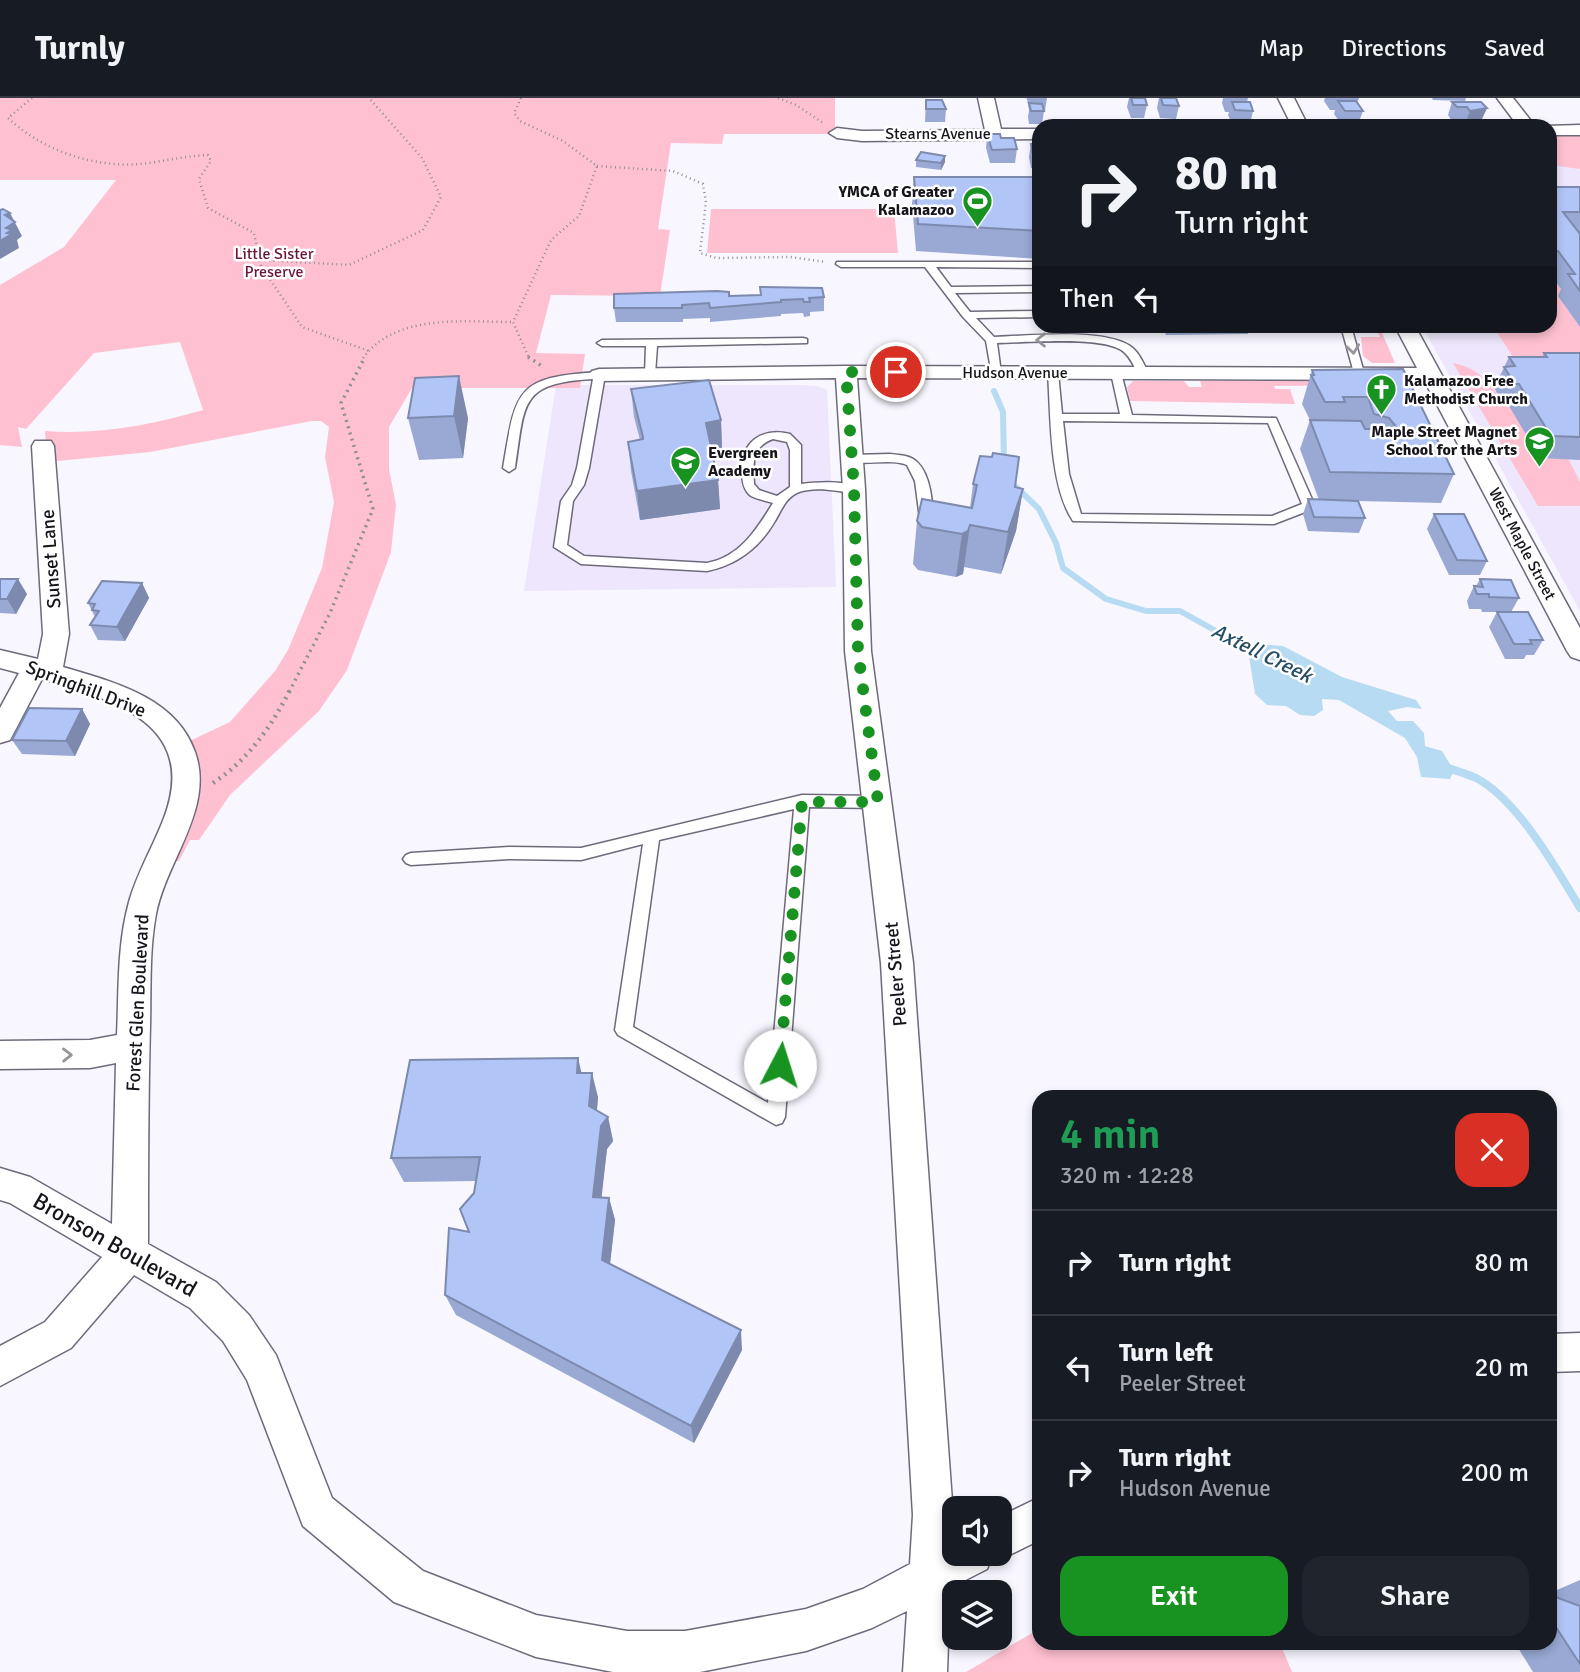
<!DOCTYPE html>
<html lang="en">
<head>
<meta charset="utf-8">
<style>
  body { margin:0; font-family:Signika,sans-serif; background:#20242c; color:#f1f3f6; height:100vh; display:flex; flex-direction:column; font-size:26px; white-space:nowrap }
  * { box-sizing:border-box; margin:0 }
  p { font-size:23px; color:#9ea1a6 }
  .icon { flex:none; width:38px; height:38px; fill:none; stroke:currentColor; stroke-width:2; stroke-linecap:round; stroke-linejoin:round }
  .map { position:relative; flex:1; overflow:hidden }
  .drawer { position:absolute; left:1032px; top:992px; width:525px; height:560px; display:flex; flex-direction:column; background:#171b24; border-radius:21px; box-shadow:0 4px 10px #0003 }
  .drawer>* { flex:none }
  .top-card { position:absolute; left:1032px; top:21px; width:525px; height:214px; border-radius:21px; box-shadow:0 4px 10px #0003; background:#171b24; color:#f1f3f6; overflow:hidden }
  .controls { position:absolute; left:942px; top:1398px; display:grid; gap:14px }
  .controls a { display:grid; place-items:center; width:70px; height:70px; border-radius:14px; background:#171b24; box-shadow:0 4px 10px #0003; font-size:35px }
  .pin { position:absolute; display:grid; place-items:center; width:60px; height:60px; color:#fff; margin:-30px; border:4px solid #fff; border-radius:50%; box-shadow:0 2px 7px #0007 }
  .me { position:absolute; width:77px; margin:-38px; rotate:5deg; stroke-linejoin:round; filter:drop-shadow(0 0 5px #0008) }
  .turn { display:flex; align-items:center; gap:24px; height:147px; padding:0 28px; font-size:32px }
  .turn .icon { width:91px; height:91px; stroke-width:2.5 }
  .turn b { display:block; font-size:49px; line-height:60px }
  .then { display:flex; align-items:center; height:66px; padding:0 28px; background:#0003; gap:14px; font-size:26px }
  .round { display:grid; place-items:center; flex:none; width:74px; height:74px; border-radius:21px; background:#20242c }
  .summary { display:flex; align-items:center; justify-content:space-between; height:119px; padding:0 28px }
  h1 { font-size:42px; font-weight:600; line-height:52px; color:#1e9e55 }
  .cta { display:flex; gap:14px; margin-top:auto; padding:14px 28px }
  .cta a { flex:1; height:80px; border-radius:21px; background:#189322; color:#fff; font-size:28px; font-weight:600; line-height:80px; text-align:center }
  .cta a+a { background:#20242c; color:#f1f3f6 }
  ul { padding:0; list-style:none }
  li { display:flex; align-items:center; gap:21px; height:105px; padding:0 28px; border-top:2px solid #363941 }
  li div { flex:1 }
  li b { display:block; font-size:26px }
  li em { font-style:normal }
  header { display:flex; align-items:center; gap:42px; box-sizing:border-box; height:98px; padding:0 35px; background:#171b24; border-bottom:2px solid #363941 }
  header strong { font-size:33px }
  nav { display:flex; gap:38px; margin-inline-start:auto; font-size:24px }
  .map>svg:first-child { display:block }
</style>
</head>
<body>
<header>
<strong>Turnly</strong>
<nav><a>Map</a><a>Directions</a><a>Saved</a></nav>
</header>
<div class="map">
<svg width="1580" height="1574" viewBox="0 0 1580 1574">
  <rect width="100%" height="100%" fill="#f8f6fe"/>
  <g fill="#ede6fc">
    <path d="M1551,37H1580V513L1422,228H1550Z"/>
    <path d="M556,287H800L817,288L827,292L836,489L524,493Z"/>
  </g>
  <g fill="#ffc1d1">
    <path d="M0,0H835V36H724L722,46L671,45L658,131L670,132L660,198L551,197L536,255L585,256L580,290H412L389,329V371L396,407L391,454L347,572L319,613L230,697L199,742H190L179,763H161L181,647L230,624L275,573L288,552L322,470L334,404L325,359L329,329L321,323H312L150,354L47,364L45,333C99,337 152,327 203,312L180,244L94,255L26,331L18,329L22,349L0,347V187L64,149L116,82H0Z"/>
    <path d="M1551,36H1580V71L1551,67Z"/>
    <path d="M711,111H894L898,155H707Z"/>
    <path d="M1551,187L1559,188L1580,229V258L1513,259L1493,228H1550Z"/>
    <path d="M1374,228H1379L1395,265H1372L1363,258L1361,239H1380Z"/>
    <path d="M1453,265C1478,269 1492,287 1505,308H1509L1568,360L1580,384V408H1538Z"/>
    <path d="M1133,283H1184L1189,289H1202L1200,283H1370L1372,287L1274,288L1275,291H1290L1295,306L1130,303L1127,289Z"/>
    <path d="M1039,1531L1040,1545H1280L1292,1574H966Z"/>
  </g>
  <path fill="#b7dbf2" d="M1258,546L1283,548L1342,579L1416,602L1422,611L1407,609L1388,613L1397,623H1413L1424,635L1425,648L1442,653L1454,673L1450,681L1421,679L1417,659L1405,640L1339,602L1322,601L1323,612L1314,618L1300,617L1286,608L1267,607L1255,596L1249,558Z"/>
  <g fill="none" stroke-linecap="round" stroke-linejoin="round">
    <g stroke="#b7dbf2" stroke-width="6">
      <path d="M994,293L1003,314L1004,365"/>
      <path d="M1015,388L1039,411L1056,445L1063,470L1106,501L1146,513H1180L1261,558"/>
    </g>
    <path stroke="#b7dbf2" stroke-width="8" d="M1446,669C1456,673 1467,676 1476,680C1517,701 1557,771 1580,810"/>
    <defs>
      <g id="service">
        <path d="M837,164H1040V170L936,169L951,189L1040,188V194L955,195L970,214L1040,213V219L976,220L994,239C1027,238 1103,230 1130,248C1139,254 1144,266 1148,275L1139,277C1134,269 1131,260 1124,254C1104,237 1024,245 997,245L1001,275L992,277L986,243L963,219L925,169H841L836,166Z"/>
        <path d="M1341,228H1351L1364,275L1363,277L1354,275Z"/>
        <path d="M803,240L807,241V245L657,248L655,276L650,279L645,276L646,248H602L597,245L602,242Z"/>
        <path d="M1116,272L1121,275L1132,317L1276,320L1315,408L1313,411L1274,426L1073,423C1049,387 1051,318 1048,275L1053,272L1058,275L1062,316H1120L1111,275ZM1063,323L1268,325L1302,406L1272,418L1081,416L1069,376Z"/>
        <path d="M599,274L605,277L589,370L584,387L573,403L567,447L584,458L707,465C740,459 757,431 773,405C766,403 757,401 751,398C743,392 742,382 742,373C741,344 762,329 790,336L801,347V386C817,384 847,382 860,391L854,395C837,393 816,388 799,394C786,399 782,411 775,423C760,449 737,467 707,473L581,466L554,449L561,403L572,387L577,370L593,281C519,285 525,305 515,370L509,374L503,370C516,292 515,279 599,274ZM773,341L787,344L790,352V389L777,398L759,392L754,386C753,366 751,349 773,341Z"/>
        <path d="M890,356C899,357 910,357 917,364C930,376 935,408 930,424L926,425L920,421L915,383L907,367C889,359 859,370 846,361L852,357Z"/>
        <path d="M802,697L878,698L885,704L878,710L809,709L785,1019L782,1025L776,1027L618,937L615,932L643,746L581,762L509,761L411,767L406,765L403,761L406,757L411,755L509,749L581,750ZM794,711L768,1005L633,929L659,742Z"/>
      </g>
      <g id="minor">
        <path d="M978,0H994L1001,31H1040V41L862,43L837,40L829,35L837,30L862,33L985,32Z"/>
        <path d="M1278,0H1294L1308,28H1292Z"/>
        <path d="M1497,0H1513L1535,28H1518Z"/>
        <path d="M1580,27V37H1550V28H1546Z"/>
        <path d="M1395,228H1415L1580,530V562L1571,559L1567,553L1424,282L857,280L865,391L871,553L913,865L953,1417L954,1456H999V1419L1040,1399V1442L999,1462L992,1459L987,1471L950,1490L947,1574H903L907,1513L872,1530L806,1553L700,1574H613L536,1559L394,1504L303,1428L247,1282L223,1243L190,1210L134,1177L71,1250L0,1288V1248L45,1224L102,1159L10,1105L0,1102V1070L30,1079L112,1126L116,965L90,970L0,971V943L90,942L117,937C119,893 117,847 129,804C137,775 153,749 164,720C200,625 113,602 42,581L10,642L0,645V610L19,575L0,570V552L38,561L43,536L32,348L35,343H51L54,348L69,536L63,569C113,584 176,599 195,654C215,710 166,763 156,816C149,853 151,891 150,928C148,1000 148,1073 148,1146L216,1184L249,1217L276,1257L332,1400L423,1473L536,1517L627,1533H685L806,1511L863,1491L910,1466L913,1417L881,865L845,553L843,391L836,280L599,283L592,281L589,277L592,273L599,271L846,268L1417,270Z"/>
        <path d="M1580,1235V1273L1550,1274V1236Z"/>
      </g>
    </defs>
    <use href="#service" stroke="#6f6a7b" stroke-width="3"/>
    <use href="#minor" stroke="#6f6a7b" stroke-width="3"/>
    <g stroke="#918e96" stroke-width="2.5" stroke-dasharray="1 3.5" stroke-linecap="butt">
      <path d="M32,0L8,20C44,54 99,72 149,65C169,62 187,58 208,57L211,63L199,81L208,110L254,135L261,168L302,229L369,253"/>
      <path d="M521,0L514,15L520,23L563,43L597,68L579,118L551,142L513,224L529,260"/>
      <path d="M778,0L796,7L823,25"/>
      <path d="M597,68L673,73L703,86L706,104L700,155L716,160L790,159L826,164"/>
      <path d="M260,162L349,167L423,132L441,99L422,60L369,0"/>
      <path d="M363,260C396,215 464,224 513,224"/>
    </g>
    <g stroke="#918e96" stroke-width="3.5" stroke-dasharray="2 4.5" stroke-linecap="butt">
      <path d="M528,259L542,268"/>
      <path d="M289,594L330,515L373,411L341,305L365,259"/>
    </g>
    <path stroke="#918e96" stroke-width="4.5" stroke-dasharray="2 5" stroke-linecap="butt" d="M213,685C248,662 271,629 290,592"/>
    <use href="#service" fill="#fff" fill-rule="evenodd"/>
    <use href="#minor" fill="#fff" fill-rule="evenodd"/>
  </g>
  <g fill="#99a9d4">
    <path d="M1026,0H1047L1045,13H1044L1042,26H1029L1028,19L1029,12L1027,1Z"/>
    <path d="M1129,0H1145L1147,7L1144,20H1131L1127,9Z"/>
    <path d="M1159,0H1176L1179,8L1176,21L1160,20L1157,10Z"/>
    <path d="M1223,0H1248L1247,4L1253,13L1250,26H1232L1228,17L1229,14H1225L1222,5Z"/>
    <path d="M1325,0H1359L1357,5L1363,13L1358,26H1341L1334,16L1335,12H1330L1324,3Z"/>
    <path d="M1432,0H1466L1465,3L1433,2Z"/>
    <path d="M926,2L946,11L945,24H925Z"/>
    <path d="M1452,4L1487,10L1481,23L1465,26L1462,23H1452L1448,17Z"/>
    <path d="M987,36L1001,40L1017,51L1015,65H990L986,50Z"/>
    <path d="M1033,41H1040V70H1031L1029,59L1031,46H1032Z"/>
    <path d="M916,62L945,64L941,72L916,69Z"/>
    <path d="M914,79H1040V161L916,153L912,106Z"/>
    <path d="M1550,89H1580V229L1558,198L1561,191L1550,177Z"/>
    <path d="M760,189L824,199V213L810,214V218L804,219L803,215L781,216V218L710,224V220L683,221V224H616L614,210L729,198L761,197Z"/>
    <path d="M1162,228H1251L1248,236L1166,237Z"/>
    <path d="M1544,255H1580V362L1540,360L1509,308H1505L1494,290L1509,259H1542Z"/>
    <path d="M1403,271L1454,376L1441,405L1359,403L1365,420L1359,435L1308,433L1303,416L1308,401L1319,402L1300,351L1310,322L1302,306L1312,272Z"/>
    <path d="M415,280L468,320L463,360L419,362L408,320Z"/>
    <path d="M631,291L721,322L722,351L712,353L718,382L720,411L640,422L631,373L628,344L640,342L634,319Z"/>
    <path d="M973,386L1023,391L1016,433L1001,476L964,469L963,476L956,479L918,472L913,466L917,423L970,410Z"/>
    <path d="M1434,416L1487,463L1480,477H1449L1427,431Z"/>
    <path d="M0,481L27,496L16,516L0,515Z"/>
    <path d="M1480,481L1519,500L1511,514L1543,542L1534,557H1526L1524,561H1505L1489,529L1497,514H1482L1481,511H1469L1467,503L1474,488H1476Z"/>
    <path d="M142,485L149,500L125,543L98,542L90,527L95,519L88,505Z"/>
    <path d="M82,611L90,626L75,658L22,656L12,642Z"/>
    <path d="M582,975L598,999L597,1013L608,1019L613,1043L607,1051L601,1099L609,1100L615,1122L610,1166L742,1252L694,1345L456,1217L445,1197L469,1134L476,1083L404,1084L391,1060Z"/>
    <path d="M1580,1482V1574H1533L1515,1545H1550V1495Z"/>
  </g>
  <g fill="#7d8aad">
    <path d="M1487,10L1481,23L1465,26L1470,13Z"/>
    <path d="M945,58V64L941,72V65Z"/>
    <path d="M10,115L22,138L17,142L19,150L0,161V143L6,130L5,117Z"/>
    <path d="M459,278L468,320L463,360L454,318Z"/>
    <path d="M721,322L722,351L707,354L706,325Z"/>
    <path d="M718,382L720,411L640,422L637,393Z"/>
    <path d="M1023,391L1016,433L1001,476L1008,434Z"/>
    <path d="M970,427L963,476L956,479L962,436Z"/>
    <path d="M18,481L27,496L16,516L7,501Z"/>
    <path d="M142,485L149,500L125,543L117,529Z"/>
    <path d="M82,611L90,626L75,658L66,643Z"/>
    <path d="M578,960L584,985L577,975Z"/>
    <path d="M592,975L598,999L595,1032L589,1008Z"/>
    <path d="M608,1019L613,1043L607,1051L599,1122L593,1099L601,1028Z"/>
    <path d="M609,1100L615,1122L608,1183L602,1162Z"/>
    <path d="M741,1232L742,1252L694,1345L691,1328Z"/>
  </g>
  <g fill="#b2c5f7" stroke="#7d8aad" stroke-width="2">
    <path d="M1131,0H1145L1147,7H1133Z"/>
    <path d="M1161,0H1176L1179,8L1163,7Z"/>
    <path d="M926,2H942L946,11H926Z"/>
    <path d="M1338,3H1356L1363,13H1345Z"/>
    <path d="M1232,4H1250L1253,13L1235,12Z"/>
    <path d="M1452,4H1481L1487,10L1470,13L1467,9H1457Z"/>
    <path d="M1029,5L1042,6L1044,13H1031Z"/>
    <path d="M987,36H1000L1001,40H1014L1017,51L992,52Z"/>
    <path d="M1033,41H1040V56H1033L1031,46H1034Z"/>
    <path d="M921,54L945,58L941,65L916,62Z"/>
    <path d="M914,79H1040V133L918,126Z"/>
    <path d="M1550,89H1580V114H1563L1580,136V193L1568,176H1575L1558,153H1550V134H1553L1550,131Z"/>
    <path d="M3,111L10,115L5,117L15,124L6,130L12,132L7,135L12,136L0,143V112Z"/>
    <path d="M760,189L822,190L824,199L809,200L810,204H804L803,201L781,202V204L710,210L709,205L682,207V210H614V196L717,193L729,194V198L761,197Z"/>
    <path d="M1544,255H1580V339L1551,338L1519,286H1515L1504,269L1515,268L1509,259H1547Z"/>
    <path d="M1403,271L1454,376L1330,374L1310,322L1361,323L1365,331H1398L1389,320L1374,316L1368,299H1343L1345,304H1325L1311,277H1314L1312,272Z"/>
    <path d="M459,278L454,318L408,320L415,280Z"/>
    <path d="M709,282L721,322L706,325L718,382L637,393L628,344L643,341V339L631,291Z"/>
    <path d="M993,355L1019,359L1015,389L1023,391L1008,434L970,427L968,433L962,436L922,429L917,423L922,401L972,410L977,387L973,386L980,358L992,359Z"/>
    <path d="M1308,401L1358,403L1365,420L1314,419Z"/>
    <path d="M1434,416H1464L1487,463L1457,462Z"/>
    <path d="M0,481H18L7,501H0Z"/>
    <path d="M1480,481L1511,482L1519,500L1489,499V496H1477L1474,488L1483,489Z"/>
    <path d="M102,483L142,485L117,529L90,527L99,513L92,512L95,506L88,505Z"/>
    <path d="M1497,514H1528L1543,542H1530L1532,546H1514Z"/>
    <path d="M29,610L82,611L66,643L12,642Z"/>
    <path d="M578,960L577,975H592L589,1008L608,1019L601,1028L593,1099L609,1100L602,1162L741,1232L691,1328L445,1197L449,1130L469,1134L460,1111L474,1095L480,1059L391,1060L410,962Z"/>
    <path d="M1550,1497L1580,1508V1566L1550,1520Z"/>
  </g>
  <defs><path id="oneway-chevron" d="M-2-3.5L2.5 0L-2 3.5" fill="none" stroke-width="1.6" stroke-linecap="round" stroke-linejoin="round" transform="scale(1.75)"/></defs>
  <g stroke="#979598">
    <use href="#oneway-chevron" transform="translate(1041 242) rotate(-180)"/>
    <use href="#oneway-chevron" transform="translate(1353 251) rotate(82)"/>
    <use href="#oneway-chevron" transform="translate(67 957) rotate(-1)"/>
  </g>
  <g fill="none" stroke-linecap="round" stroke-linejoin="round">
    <path stroke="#189322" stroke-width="12" stroke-dasharray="0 21.6" d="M780,967L802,704H878L858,553L854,391L846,274H896"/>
  </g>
  <defs>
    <symbol id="stadium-pin" viewBox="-11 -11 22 30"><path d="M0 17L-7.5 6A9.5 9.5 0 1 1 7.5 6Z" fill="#189322" stroke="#fff"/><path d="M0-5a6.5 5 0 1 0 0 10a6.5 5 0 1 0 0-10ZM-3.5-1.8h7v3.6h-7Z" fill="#fff"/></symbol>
    <symbol id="church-pin" viewBox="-11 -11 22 30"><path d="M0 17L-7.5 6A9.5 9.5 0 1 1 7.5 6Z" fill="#189322" stroke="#fff"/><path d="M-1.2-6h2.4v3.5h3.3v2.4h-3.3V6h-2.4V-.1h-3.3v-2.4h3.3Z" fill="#fff"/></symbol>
    <symbol id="school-pin" viewBox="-11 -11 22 30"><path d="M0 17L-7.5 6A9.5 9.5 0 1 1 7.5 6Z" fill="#189322" stroke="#fff"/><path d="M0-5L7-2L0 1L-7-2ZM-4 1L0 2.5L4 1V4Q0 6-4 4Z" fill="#fff"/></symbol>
  </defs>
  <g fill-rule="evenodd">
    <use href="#stadium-pin" x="960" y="86" width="35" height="47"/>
    <use href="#church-pin" x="1364" y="274" width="35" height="47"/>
    <use href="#school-pin" x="1522" y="326" width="35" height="47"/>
    <use href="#school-pin" x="668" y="346" width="35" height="47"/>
  </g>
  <g text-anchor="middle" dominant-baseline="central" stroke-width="5" stroke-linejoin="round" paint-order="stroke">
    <g font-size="16" fill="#17141b" stroke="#fff">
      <text x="938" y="36">Stearns Avenue</text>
      <text x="1015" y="275">Hudson Avenue</text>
      <text transform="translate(1522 446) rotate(62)">West Maple Street</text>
    </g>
    <g font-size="16" font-weight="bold" fill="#17141b" stroke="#fff" text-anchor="end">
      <text x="954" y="94">YMCA of Greater<tspan x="954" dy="18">Kalamazoo</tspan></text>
      <text x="1404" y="283" text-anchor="start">Kalamazoo Free<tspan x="1404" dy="18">Methodist Church</tspan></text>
      <text x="1517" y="334">Maple Street Magnet<tspan x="1517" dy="18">School for the Arts</tspan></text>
      <text x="708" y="355" text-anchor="start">Evergreen<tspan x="708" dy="18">Academy</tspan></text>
    </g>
    <g font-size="16" fill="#6d1639" stroke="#fff">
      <text x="274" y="156">Little Sister<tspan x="274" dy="18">Preserve</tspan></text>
    </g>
    <g font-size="19" fill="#17141b" stroke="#fff">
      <text transform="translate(51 461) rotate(-94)">Sunset Lane</text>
      <text transform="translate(86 591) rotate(21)">Springhill Drive</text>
      <text transform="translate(896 876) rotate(-95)">Peeler Street</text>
      <text transform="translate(138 905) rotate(-87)">Forest Glen Boulevard</text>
    </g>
    <g font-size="21" font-style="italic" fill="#254e66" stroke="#fff">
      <text transform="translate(1262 555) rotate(26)">Axtell Creek</text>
    </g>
    <g font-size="23" fill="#17141b" stroke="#fff">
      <text transform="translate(115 1147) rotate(30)">Bronson Boulevard</text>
    </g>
  </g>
</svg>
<div class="controls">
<a><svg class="icon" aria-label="sound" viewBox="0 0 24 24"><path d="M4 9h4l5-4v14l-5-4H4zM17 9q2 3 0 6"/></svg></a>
<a><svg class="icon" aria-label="layers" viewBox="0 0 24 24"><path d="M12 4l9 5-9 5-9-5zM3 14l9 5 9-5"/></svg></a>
</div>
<div class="pin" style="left:896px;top:274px;background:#d93025"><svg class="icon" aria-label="arrive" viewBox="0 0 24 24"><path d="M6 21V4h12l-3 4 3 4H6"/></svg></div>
<svg class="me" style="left:780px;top:967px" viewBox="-20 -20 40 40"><circle r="19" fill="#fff"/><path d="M0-13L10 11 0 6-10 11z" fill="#189322"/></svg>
<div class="top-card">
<div class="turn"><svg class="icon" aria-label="right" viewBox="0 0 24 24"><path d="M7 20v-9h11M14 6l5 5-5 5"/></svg><div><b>80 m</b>Turn right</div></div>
<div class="then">Then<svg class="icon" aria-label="left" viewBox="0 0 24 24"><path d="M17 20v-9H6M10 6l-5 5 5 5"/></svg></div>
</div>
<section class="drawer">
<div class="summary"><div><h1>4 min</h1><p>320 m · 12:28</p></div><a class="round" style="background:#d93025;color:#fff"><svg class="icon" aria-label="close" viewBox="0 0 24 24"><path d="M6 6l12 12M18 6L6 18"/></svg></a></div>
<ul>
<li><svg class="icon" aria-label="right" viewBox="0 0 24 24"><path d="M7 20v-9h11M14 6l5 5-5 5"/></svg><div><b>Turn right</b></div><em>80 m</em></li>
<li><svg class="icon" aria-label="left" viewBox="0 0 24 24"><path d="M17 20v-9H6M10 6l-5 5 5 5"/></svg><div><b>Turn left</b><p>Peeler Street</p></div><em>20 m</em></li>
<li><svg class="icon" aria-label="right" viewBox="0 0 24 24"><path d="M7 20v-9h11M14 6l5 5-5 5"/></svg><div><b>Turn right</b><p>Hudson Avenue</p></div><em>200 m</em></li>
</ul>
<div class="cta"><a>Exit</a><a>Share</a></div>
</section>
</div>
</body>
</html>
